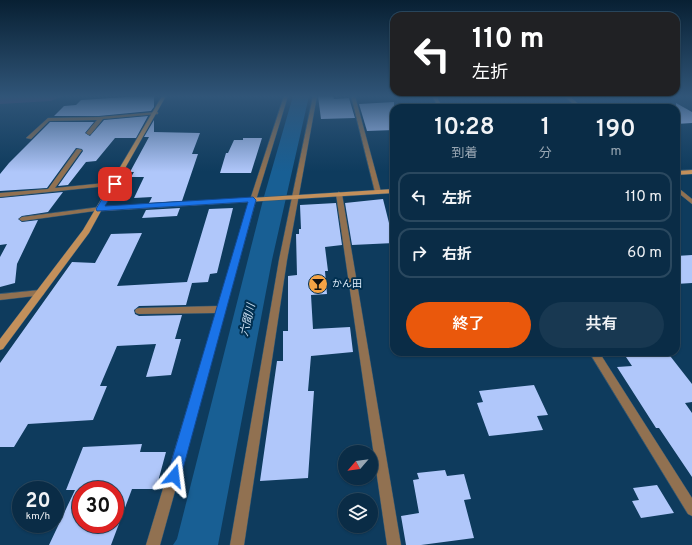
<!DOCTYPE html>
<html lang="ja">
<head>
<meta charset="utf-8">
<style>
  body { margin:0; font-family:Overpass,"Noto Sans JP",sans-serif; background:#183851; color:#f1f3f6; height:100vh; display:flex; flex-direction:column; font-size:15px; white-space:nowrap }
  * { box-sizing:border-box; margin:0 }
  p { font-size:13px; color:#99a7b3 }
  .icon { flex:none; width:22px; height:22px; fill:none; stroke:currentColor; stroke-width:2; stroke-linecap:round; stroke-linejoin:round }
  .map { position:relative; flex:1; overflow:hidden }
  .side { position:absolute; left:390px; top:104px; width:290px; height:252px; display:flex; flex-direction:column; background:#0a2c46; border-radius:12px; box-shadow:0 1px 3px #0004,0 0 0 1px #2a485f }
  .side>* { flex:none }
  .top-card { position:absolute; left:390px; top:12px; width:290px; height:84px; border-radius:12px; box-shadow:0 1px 3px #0004,0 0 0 1px #2a485f; background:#202124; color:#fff; overflow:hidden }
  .needle { width:26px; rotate:242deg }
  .fabs { position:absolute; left:338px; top:445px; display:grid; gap:8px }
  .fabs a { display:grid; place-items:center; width:40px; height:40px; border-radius:50%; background:#0a2c46; box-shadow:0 1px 3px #0004,0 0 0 1px #2a485f; font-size:20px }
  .speed { position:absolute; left:12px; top:481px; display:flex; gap:8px; font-size:20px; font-weight:700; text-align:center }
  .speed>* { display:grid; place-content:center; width:52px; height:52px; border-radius:50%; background:#0a2c46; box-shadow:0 1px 3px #0004,0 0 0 1px #2a485f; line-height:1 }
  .speed small { font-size:10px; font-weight:400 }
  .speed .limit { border:6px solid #d22; background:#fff; color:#111 }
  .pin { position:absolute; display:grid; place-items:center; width:34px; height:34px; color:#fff; margin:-17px; border-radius:8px; box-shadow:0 2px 6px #0006 }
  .me { position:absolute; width:44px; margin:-22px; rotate:16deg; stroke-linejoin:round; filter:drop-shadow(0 0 3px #0008) }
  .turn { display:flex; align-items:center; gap:14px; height:84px; padding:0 16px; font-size:18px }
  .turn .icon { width:52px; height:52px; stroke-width:2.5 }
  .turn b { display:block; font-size:28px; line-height:34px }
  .eta { display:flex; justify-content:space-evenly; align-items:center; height:68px; text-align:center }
  .eta b { font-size:24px; font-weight:600; line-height:28px }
  .primary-button { display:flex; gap:8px; margin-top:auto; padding:8px 16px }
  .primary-button a { flex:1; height:46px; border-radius:24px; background:#ea580c; color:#fff; font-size:16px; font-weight:600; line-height:46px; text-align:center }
  .primary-button a+a { background:#183851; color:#f1f3f6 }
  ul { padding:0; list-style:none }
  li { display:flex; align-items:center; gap:12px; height:50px; margin:0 8px 6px; padding:0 8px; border:2px solid #2a485f; border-radius:12px }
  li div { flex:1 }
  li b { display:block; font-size:15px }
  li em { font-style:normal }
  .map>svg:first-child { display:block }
</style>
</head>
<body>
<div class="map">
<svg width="692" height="545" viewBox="0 0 692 545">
  <rect width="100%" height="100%" fill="#0e3b5d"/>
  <path fill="#593d74" d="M0,96H63L51,101L0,104Z"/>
  <path fill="#185f94" d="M293,96H309L272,260L218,545H173L177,539L263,200Z"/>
  <g fill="#b0c7fa" fill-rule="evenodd">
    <path d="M141,96H154V107L151,111L99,116H54L64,106L76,105L81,100Z"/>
    <path d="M318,96H333L334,99L349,98L355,118L321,119Z"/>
    <path d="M394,102V130L367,131L359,104Z"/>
    <path d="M676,103L692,112V123L676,124Z"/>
    <path d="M148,116L136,138H115L96,161L86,162L68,185L58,186L83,151L82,149L76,148L47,188L0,191V174L9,163L50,122H94L85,133L90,136L104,120Z"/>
    <path d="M154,120V132L200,133L192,154H198L182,201L149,203L152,197L134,198L144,177H131L134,172H130L149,137H144Z"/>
    <path d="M243,138H262L251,173H220L226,153H228L234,140H243Z"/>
    <path d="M63,192L48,212L22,216L18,219L22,222L38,220L17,264L15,283L0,287V257L7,244L0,245V198Z"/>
    <path d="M383,199L394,243L352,245L345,203Z"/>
    <path d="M336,203L342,245L325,247L328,271H325L327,294L311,295L313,329L350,327L353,352L311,356L308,391H314L308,478L260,481L277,361H283V331H288V276L297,275L296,234H299V229H301L300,205Z"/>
    <path d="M180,208L177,216L142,218L146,210Z"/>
    <path d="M233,208L217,273L210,274L208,282L192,283L186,305L139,306L134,310L135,314L139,316L182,315L175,339H181L171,375L146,377L156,344L117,346L100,386H107L93,420L28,424L14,447H0V363L72,262L95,263L111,234L142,233L117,286L187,282L209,209Z"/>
    <path d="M692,255V283L676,284V256Z"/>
    <path d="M627,352H667L692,384V402L685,403L692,413V477L659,428H656L617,367L632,366L624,354H628Z"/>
    <path d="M534,385L548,415L537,416L543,430L489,436L477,403L483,402L479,391Z"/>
    <path d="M142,444L140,452H166L156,489H132L111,545H49L75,490H66L83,447ZM81,490H115V524H81Z"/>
    <path d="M445,470L447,476L464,474L471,499L464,500L474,538L421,545H406L401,516L419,513L413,480L419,479L417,473Z"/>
    <path d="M657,485L674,513L641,518L632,501L639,500L633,488Z"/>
  </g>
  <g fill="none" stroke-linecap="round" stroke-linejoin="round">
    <defs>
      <g id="street">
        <path d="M284,96H288L256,200L160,545H146L216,313L139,314L136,313L135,311L136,309L139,308L218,306L250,200Z"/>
        <path d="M313,96H317L287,260L244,545H230L279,260Z"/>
        <path d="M351,96H355L381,192L380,193L378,194L375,192Z"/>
        <path d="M432,96H436L443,108H439Z"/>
        <path d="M564,96H569L583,108H578Z"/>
        <path d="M156,112H158V114L103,119L91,134L89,135L86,133L97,120L49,121L31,139L26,138L48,118L99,117Z"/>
        <path d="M77,149L82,150L55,188L115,182L118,184L117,185L0,197V193L48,189Z"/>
        <path d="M676,186L692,199V204L676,191Z"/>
        <path d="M339,192L342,194L401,545H387L336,194Z"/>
        <path d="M100,207L103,209L102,210L22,221L19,219L22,217Z"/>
        <path d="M40,290L43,291L44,293L43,295L0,300V294Z"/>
        <path d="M589,352H599L692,498V516L688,514Z"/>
      </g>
      <g id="secondary">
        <path d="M162,96H166L103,207L394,189V193L101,211L89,233L3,349L0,350V339L83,230Z"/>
        <path d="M692,170V174L676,175V171Z"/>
      </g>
    </defs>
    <use href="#street" stroke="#305876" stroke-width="1"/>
    <use href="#secondary" stroke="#305876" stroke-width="1"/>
    <use href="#street" fill="#917151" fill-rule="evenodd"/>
    <use href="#secondary" fill="#c3905b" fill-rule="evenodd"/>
  </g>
  <linearGradient id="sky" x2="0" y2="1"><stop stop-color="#082033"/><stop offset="0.56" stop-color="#305578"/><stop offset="1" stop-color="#305578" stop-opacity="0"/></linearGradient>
  <rect width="692" height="172" fill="url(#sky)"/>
  <path fill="#1a73e8" stroke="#114b97" d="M112,182L118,184L105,206L253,197L256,200L181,476L179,481L174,483L169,481L167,476L248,202L97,211L96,209Z"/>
  <defs>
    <symbol id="bar-disc" viewBox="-11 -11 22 22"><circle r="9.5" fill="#f5a345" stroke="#013051"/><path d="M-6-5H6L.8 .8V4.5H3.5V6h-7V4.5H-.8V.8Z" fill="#111"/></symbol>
  </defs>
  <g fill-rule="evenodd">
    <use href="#bar-disc" x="307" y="273" width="22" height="22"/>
  </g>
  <g text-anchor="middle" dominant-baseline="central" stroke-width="4" stroke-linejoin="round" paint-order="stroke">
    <g font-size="10" fill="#e0eefb" stroke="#013051" text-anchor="start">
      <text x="332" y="284">かん田</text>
    </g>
    <g font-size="11" font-style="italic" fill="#c9ddf0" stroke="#013051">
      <text transform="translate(248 320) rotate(-77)">六間川</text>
    </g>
  </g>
</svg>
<div class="fabs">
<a><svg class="needle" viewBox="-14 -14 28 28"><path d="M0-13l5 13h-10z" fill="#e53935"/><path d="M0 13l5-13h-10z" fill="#99a7b3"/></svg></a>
<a><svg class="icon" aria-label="layers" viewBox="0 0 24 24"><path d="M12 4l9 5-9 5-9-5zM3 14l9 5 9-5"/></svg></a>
</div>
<div class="speed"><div>20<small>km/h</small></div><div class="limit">30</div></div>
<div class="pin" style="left:115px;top:184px;background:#d93025"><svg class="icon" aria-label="arrive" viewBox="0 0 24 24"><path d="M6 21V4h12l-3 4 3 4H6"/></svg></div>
<svg class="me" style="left:174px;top:476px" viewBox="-20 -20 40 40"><path d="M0-17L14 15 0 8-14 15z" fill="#1a73e8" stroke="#fff" stroke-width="4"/></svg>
<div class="top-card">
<div class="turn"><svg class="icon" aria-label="left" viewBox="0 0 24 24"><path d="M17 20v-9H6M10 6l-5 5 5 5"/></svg><div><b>110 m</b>左折</div></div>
</div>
<section class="side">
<div class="eta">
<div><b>10:28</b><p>到着</p></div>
<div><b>1</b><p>分</p></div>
<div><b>190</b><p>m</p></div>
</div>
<ul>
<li><svg class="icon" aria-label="left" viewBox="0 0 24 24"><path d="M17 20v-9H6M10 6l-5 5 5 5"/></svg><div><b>左折</b></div><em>110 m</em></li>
<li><svg class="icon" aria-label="right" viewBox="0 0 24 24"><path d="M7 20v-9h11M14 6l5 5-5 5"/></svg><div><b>右折</b></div><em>60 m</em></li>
</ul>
<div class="primary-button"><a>終了</a><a>共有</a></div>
</section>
</div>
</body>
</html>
